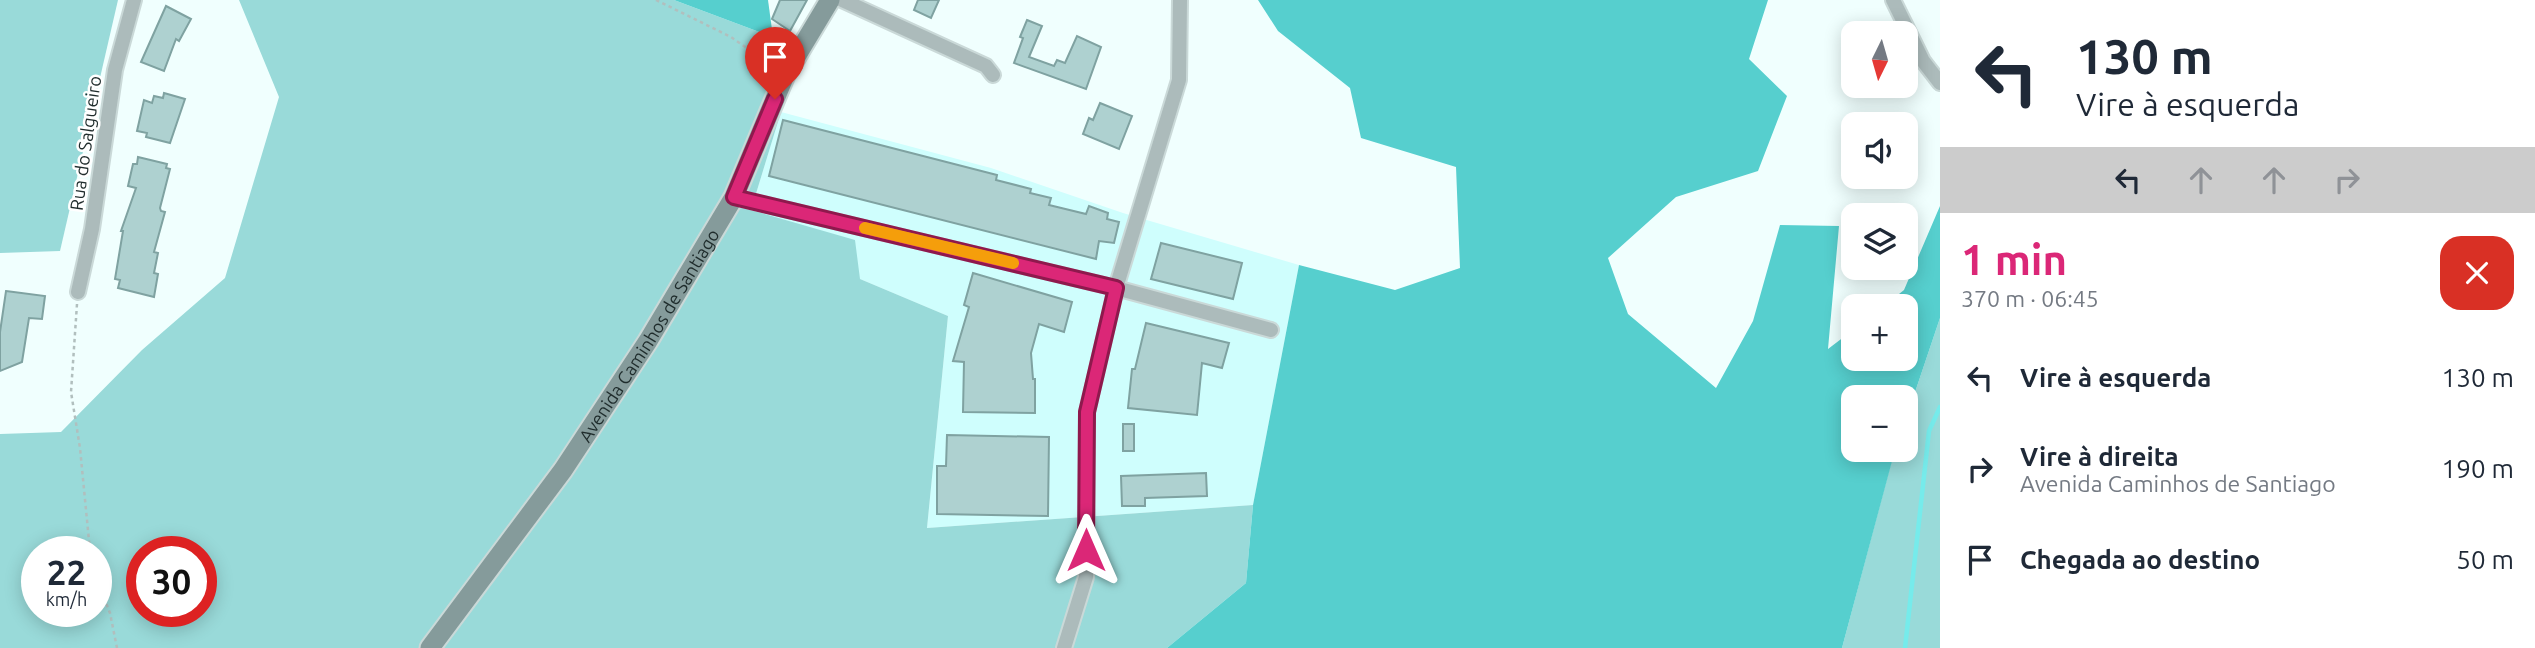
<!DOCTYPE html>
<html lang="pt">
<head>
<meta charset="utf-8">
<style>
  body { margin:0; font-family:Ubuntu,sans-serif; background:#f6f6f7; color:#1f2937; height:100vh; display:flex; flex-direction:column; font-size:26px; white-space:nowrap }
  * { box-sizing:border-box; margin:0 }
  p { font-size:23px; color:#747a83 }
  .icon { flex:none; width:38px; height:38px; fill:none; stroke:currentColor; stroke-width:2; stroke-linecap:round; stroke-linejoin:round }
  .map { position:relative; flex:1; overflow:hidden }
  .sheet { display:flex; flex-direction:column; background:#fff; width:595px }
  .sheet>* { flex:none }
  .banner { background:#fff; color:#1f2937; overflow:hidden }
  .needle { width:46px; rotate:185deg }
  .fabs { position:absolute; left:1841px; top:21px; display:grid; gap:14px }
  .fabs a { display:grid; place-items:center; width:77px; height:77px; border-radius:14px; background:#fff; box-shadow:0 4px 18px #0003; font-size:35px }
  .speed { position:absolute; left:21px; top:536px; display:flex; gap:14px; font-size:35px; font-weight:700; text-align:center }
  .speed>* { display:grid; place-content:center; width:91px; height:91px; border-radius:50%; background:#fff; box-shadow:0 4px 18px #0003; line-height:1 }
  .speed small { font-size:18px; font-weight:400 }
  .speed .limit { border:10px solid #d22; background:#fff; color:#111 }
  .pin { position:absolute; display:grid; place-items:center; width:60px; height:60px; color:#fff; margin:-72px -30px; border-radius:50% 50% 50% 0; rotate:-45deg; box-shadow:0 0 7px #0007 }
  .pin .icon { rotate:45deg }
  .me { position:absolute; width:77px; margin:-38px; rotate:0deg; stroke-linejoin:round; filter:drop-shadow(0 0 5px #0008) }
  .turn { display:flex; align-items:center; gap:24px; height:147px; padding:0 21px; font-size:32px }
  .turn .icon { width:91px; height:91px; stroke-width:2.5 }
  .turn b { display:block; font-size:49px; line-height:60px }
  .lanes { display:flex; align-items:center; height:66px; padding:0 21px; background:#0003; justify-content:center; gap:35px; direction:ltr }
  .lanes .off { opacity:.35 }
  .round { display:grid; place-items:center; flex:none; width:74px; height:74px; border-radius:21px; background:#f6f6f7 }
  .headline { display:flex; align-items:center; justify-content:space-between; height:119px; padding:0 21px }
  h1 { font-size:42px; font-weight:700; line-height:52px; color:#db2777 }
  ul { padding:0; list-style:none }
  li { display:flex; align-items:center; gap:21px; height:91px; padding:0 21px }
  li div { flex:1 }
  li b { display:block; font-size:26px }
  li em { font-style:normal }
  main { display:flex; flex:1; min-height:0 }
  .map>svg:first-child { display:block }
</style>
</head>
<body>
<main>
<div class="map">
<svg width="1940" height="648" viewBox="0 0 1940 648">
  <rect width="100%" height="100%" fill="#f0fffe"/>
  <path fill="#cffefd" d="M781,112L991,168L1123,213L1299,265L1253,505L927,528L948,316L860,279L751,210Z"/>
  <g fill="#99dad9" fill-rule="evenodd">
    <path d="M0,0H118L60,251L0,253Z"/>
    <path d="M239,0H674L773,37L781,112L751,210L855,240L860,279L948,316L927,528L1253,505L1246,583L1167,648H0V434L61,432L142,350L225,278L279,97ZM37,551H96V611H37ZM142,551H201V611H142Z"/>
    <path d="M1940,318V648H1842L1894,452L1895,450H1906V419Z"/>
  </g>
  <g fill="#56cfce">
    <path d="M674,0H768L773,37Z"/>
    <path d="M1258,0H1768L1749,59L1787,96L1758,171L1676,197L1608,258L1628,314L1716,388L1753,321L1780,225L1839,226L1828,349L1853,330V359H1906V306H1884L1904,290L1940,206V318L1906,419V397H1853V450H1895L1842,648H1167L1246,583L1253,505L1299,265L1395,290L1460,268L1456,167L1361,138L1350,88L1278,31Z"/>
  </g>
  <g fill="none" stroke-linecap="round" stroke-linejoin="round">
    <path stroke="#76ebeb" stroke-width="4.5" d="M1905,648L1929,431L1940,407"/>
  </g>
  <g fill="#aed1d0" stroke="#7fa2a1" stroke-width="2">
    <path d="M780,0H807L790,31L772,19Z"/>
    <path d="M918,0H939L931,18L914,10Z"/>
    <path d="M166,6L191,19L179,41L176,39L164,71L141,62Z"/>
    <path d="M1027,20L1042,26L1029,57L1054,66L1057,60L1065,63L1077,36L1101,47L1086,89L1014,63L1023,38L1020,37Z"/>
    <path d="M164,93L185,99L170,143L146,137L147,133L137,131L144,100L152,103L154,96L163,98Z"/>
    <path d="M1100,103L1132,116L1119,149L1083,134L1089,118L1093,120Z"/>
    <path d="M783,120L997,175L996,180L1031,189L1030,193L1051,198L1049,205L1086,214L1089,206L1108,213L1107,219L1119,222L1114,243L1099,241L1096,259L769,176Z"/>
    <path d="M138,157L167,164L166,168L170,169L160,208L161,211L165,212L154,252L158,253L154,273L158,274L154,297L118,288L120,280L115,279L123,231H121L136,188L128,186L133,164H137Z"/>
    <path d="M1161,243L1242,263L1233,299L1151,279Z"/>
    <path d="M973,273L1072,302L1064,332L1039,324L1031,353L1033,379H1035V413L963,412L964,362L953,361L969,307L964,305Z"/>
    <path d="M6,291L45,296L42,319L29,318L22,362L0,371V332Z"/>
    <path d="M1146,323L1229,343L1222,368L1202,363L1197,415L1128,408L1132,369H1135Z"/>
    <rect x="1123" y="424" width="11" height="27"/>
    <path d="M947,435L1049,437L1048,516L937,514V466H946Z"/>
    <path d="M1206,473L1207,496L1145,498V506H1122L1121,476Z"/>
  </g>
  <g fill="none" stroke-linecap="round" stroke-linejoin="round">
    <defs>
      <g id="street">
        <path d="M842,0L986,66L993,75"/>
        <path d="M1893,0L1923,61L1940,83"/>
        <path d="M734,197L1116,288L1271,330"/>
        <path d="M78,292L92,229L115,70L134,0"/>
        <path d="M1064,648L1086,577L1087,412L1116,288L1179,80L1180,0"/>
      </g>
      <g id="secondary">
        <path id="s1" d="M430,648L563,470L648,341L734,197L785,75L830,0"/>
      </g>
    </defs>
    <use href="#street" stroke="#cad9d8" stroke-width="18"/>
    <use href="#secondary" stroke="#cad9d8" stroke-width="23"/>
    <g stroke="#b1bfbe" stroke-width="2.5" stroke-dasharray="3.5 3.5" stroke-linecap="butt">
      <path d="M656,0L731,37L771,65"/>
      <path d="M77,304L71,392L80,448L90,551"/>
      <path d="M96,578L110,613L117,648"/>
    </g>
    <use href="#street" stroke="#acbbbb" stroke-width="14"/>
    <use href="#secondary" stroke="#859b9b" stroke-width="19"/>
  </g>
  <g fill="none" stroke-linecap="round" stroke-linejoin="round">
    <defs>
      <path id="route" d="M775,99L734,197L1116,288L1087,412L1086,550"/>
    </defs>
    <use href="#route" stroke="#8e194d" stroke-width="18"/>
    <use href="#route" stroke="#db2777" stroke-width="12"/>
    <path stroke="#f59e0b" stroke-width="12" d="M865,228L1013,263"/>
  </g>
  <g text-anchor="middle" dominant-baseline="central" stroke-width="5" stroke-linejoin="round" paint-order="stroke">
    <g font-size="18" fill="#1f2c2c" stroke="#fff">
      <text transform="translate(85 143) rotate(-82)">Rua do Salgueiro</text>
      <text stroke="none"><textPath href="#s1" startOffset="382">Avenida Caminhos de Santiago</textPath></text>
    </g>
  </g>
</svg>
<div class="fabs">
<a><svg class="needle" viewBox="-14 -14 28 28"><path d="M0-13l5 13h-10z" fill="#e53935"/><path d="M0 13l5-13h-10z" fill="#747a83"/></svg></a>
<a><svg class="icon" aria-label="sound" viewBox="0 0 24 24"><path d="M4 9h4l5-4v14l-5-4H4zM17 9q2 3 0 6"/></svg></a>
<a><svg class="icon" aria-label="layers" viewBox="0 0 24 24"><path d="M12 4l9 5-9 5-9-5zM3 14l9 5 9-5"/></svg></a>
<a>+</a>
<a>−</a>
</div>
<div class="speed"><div>22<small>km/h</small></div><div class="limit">30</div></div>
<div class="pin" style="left:775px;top:99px;background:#d93025"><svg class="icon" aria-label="arrive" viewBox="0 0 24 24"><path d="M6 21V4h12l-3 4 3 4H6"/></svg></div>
<svg class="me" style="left:1086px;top:550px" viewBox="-20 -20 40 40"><path d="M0-17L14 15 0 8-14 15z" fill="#db2777" stroke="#fff" stroke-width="4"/></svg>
</div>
<section class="sheet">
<div class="banner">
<div class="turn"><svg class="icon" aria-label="left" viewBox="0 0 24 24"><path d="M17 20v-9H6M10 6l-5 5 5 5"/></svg><div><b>130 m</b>Vire à esquerda</div></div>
<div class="lanes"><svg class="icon" aria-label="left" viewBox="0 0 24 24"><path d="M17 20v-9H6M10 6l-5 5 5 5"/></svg><svg class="icon off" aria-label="ahead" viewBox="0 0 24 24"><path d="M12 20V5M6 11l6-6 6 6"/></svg><svg class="icon off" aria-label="ahead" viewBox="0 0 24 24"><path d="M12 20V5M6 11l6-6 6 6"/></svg><svg class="icon off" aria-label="right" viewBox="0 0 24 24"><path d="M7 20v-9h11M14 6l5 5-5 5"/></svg></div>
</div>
<div class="headline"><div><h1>1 min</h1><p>370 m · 06:45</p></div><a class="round" style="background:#d93025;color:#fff"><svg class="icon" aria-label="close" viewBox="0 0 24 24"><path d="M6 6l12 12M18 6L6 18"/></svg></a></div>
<ul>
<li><svg class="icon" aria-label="left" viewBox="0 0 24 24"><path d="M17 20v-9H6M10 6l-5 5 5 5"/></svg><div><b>Vire à esquerda</b></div><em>130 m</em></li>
<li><svg class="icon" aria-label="right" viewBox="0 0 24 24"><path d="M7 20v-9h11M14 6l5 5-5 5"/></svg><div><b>Vire à direita</b><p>Avenida Caminhos de Santiago</p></div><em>190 m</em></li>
<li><svg class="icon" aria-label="arrive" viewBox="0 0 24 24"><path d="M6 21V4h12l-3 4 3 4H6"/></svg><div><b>Chegada ao destino</b></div><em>50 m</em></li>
</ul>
</section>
</main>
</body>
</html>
